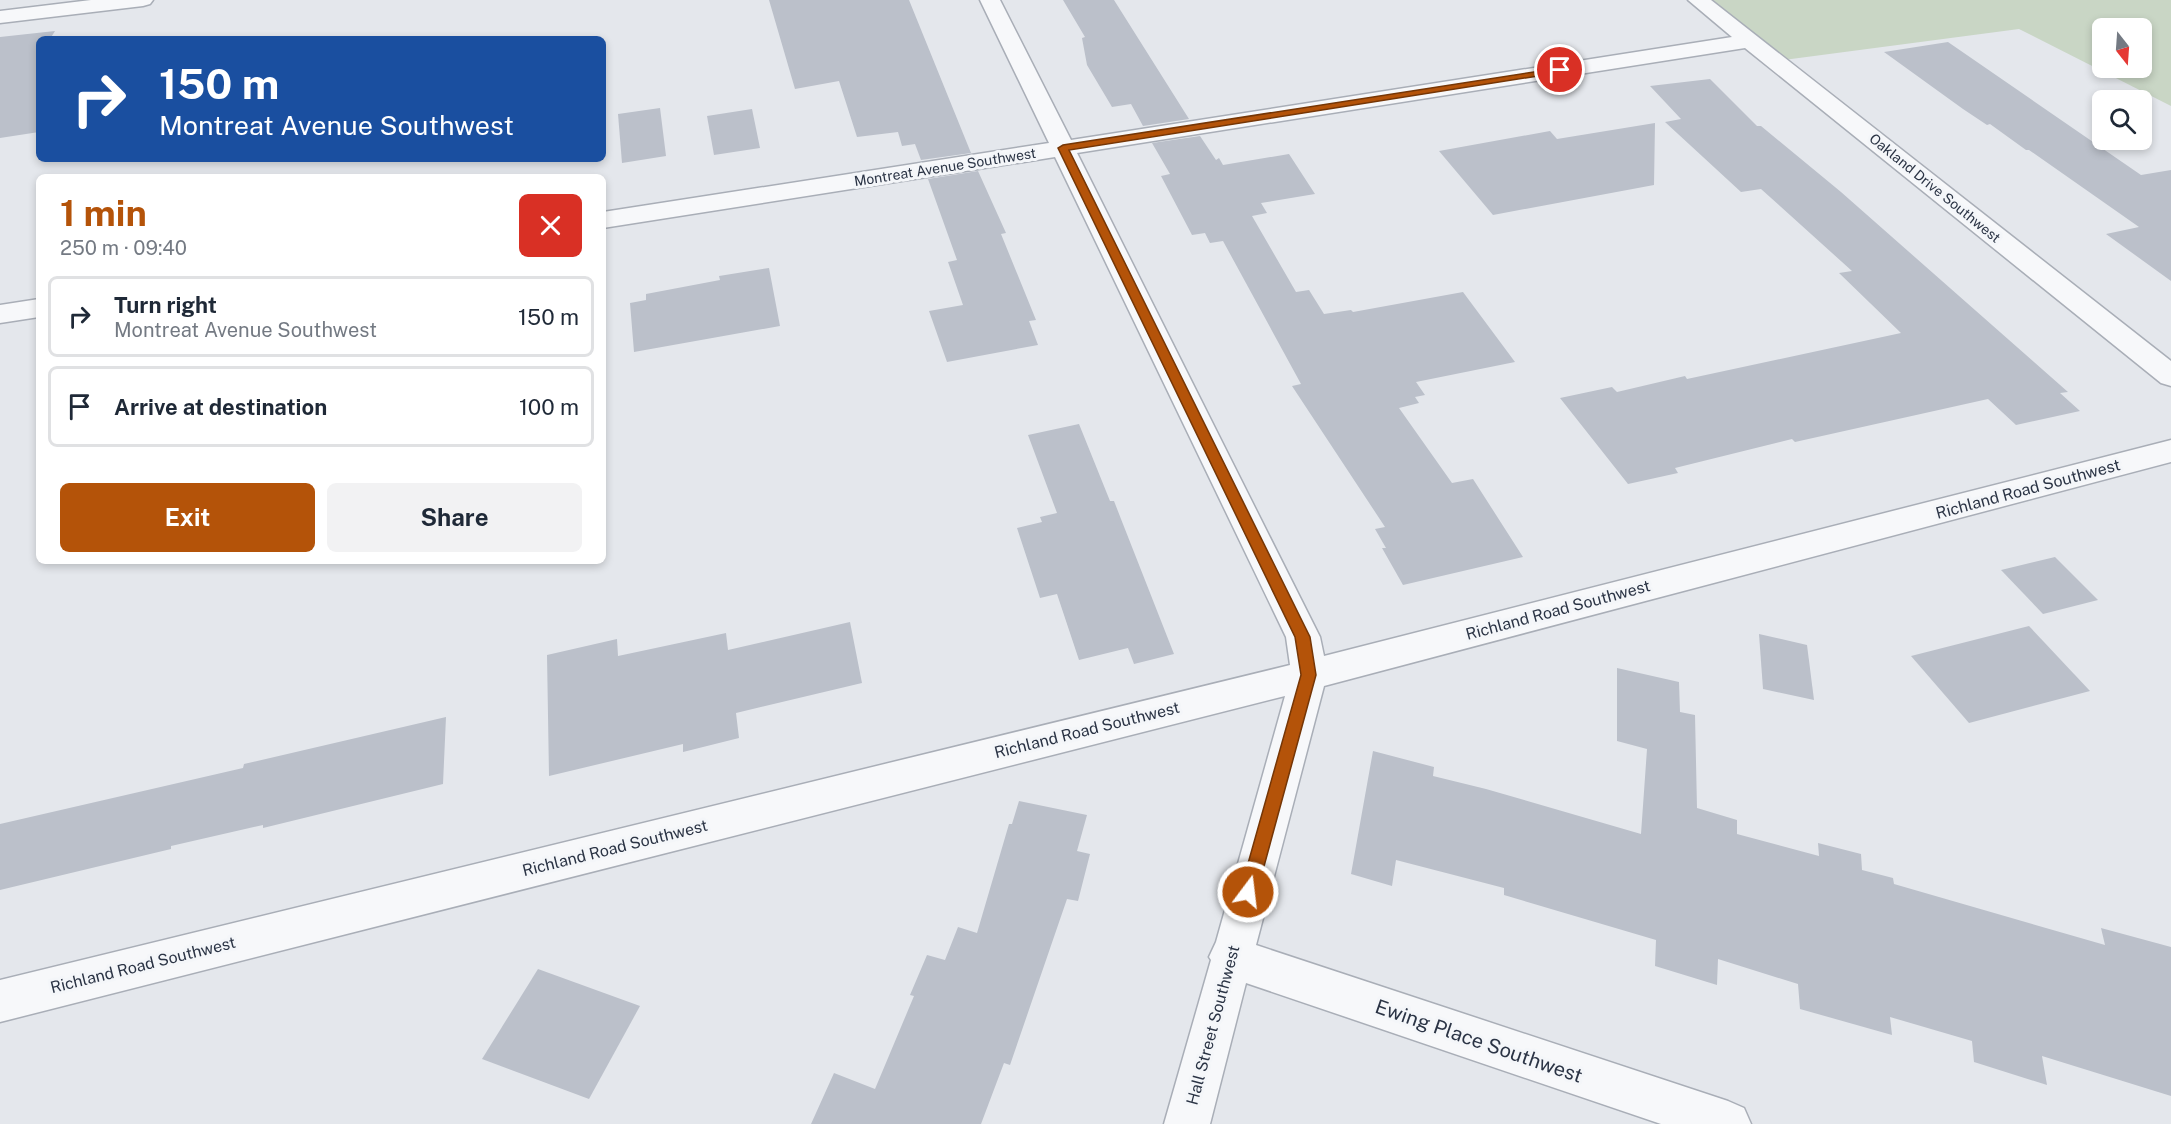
<!DOCTYPE html>
<html lang="en">
<head>
<meta charset="utf-8">
<style>
  body { margin:0; font-family:"Public Sans",sans-serif; background:#f2f2f3; color:#1f2937; height:100vh; display:flex; flex-direction:column; font-size:22px; white-space:nowrap }
  * { box-sizing:border-box; margin:0 }
  p { font-size:20px; color:#747a83 }
  .icon { flex:none; width:33px; height:33px; fill:none; stroke:currentColor; stroke-width:2; stroke-linecap:round; stroke-linejoin:round }
  .map { position:relative; flex:1; overflow:hidden }
  .side { position:absolute; left:36px; top:174px; width:570px; height:390px; display:flex; flex-direction:column; background:#fff; border-radius:9px; box-shadow:0 3px 9px #0003 }
  .side>* { flex:none }
  .guide { position:absolute; left:36px; top:36px; width:570px; height:126px; border-radius:9px; box-shadow:0 3px 9px #0003; background:#1a4fa0; color:#fff; overflow:hidden }
  .needle { width:39px; rotate:163deg }
  .buttons { position:absolute; left:2092px; top:18px; display:grid; gap:12px }
  .buttons a { display:grid; place-items:center; width:60px; height:60px; border-radius:9px; background:#fff; box-shadow:0 3px 9px #0003; font-size:30px }
  .pin { position:absolute; display:grid; place-items:center; width:51px; height:51px; color:#fff; margin:-26px; border:3px solid #fff; border-radius:50%; box-shadow:0 2px 6px #0007 }
  .me { position:absolute; width:66px; margin:-33px; rotate:15deg; stroke-linejoin:round; filter:drop-shadow(0 0 4px #0008) }
  .turn { display:flex; align-items:center; gap:21px; height:126px; padding:0 24px; font-size:27px }
  .turn .icon { width:78px; height:78px; stroke-width:2.5 }
  .turn b { display:block; font-size:42px; line-height:51px }
  .round { display:grid; place-items:center; flex:none; width:63px; height:63px; border-radius:9px; background:#f2f2f3 }
  .overview { display:flex; align-items:center; justify-content:space-between; height:102px; padding:0 24px }
  h1 { font-size:36px; font-weight:700; line-height:45px; color:#b45309 }
  .primary-button { display:flex; gap:12px; margin-top:auto; padding:12px 24px }
  .primary-button a { flex:1; height:69px; border-radius:9px; background:#b45309; color:#fff; font-size:24px; font-weight:700; line-height:69px; text-align:center }
  .primary-button a+a { background:#f2f2f3; color:#1f2937 }
  ul { padding:0; list-style:none }
  li { display:flex; align-items:center; gap:18px; height:81px; margin:0 12px 9px; padding:0 12px; border:3px solid #e0e1e3; border-radius:9px }
  li div { flex:1 }
  li b { display:block; font-size:22px }
  li em { font-style:normal }
  .map>svg:first-child { display:block }
</style>
</head>
<body>
<div class="map">
<svg width="2171" height="1124" viewBox="0 0 2171 1124">
  <rect width="100%" height="100%" fill="#e4e7ec"/>
  <path fill="#c9d6c5" fill-rule="evenodd" d="M1701,0H2171V106L2019,29L1777,61ZM2103,28H2142V68H2103Z"/>
  <g fill="#bbc0ca">
    <path d="M769,0H909L971,153L921,160L915,144L902,146L898,132L857,137L839,81L795,89Z"/>
    <path d="M1063,0H1114L1189,119L1143,126L1131,104L1112,107L1087,65L1082,38L1085,37Z"/>
    <path d="M55,31L50,39H39V132L0,138V37Z"/>
    <path d="M1948,42L2141,175L2171,170V281L2106,234L2139,227L2029,150H2026L1990,124L1987,125L1963,109L1884,52Z"/>
    <path d="M1710,79L1757,126H1761L1841,192L2068,392L2060,393L2080,411L2016,425L1988,399L1795,442L1792,439L1675,468L1678,473L1628,484L1560,398L1612,387L1617,392L1685,376L1687,379L1901,333L1839,273L1852,271L1761,189L1741,192L1665,122L1681,119L1650,86Z"/>
    <path d="M660,108L666,156L622,163L618,114Z"/>
    <path d="M752,109L760,148L714,155L707,116Z"/>
    <path d="M1655,123L1654,185L1493,215L1439,151L1550,131L1557,139Z"/>
    <path d="M1200,136L1216,160L1219,158L1223,165L1289,154L1315,194L1261,203L1267,213L1252,216L1296,292L1309,290L1324,314L1351,310L1353,312L1463,292L1515,362L1416,382L1425,395L1415,397L1419,403L1399,408L1452,483L1473,479L1523,557L1403,585L1382,548H1386L1375,529L1385,527L1292,386L1301,384L1223,241L1210,243L1205,233L1192,235L1161,176L1170,174L1152,143Z"/>
    <path d="M978,171L1006,233L1001,234L1036,320L1029,321L1038,345L947,362L929,311L963,305L948,262L957,260L928,179Z"/>
    <path d="M769,268L780,326L634,352L630,303L646,300V294L720,280L719,276Z"/>
    <path d="M1079,424L1110,501H1114L1121,519L1174,654L1134,664L1128,648L1079,660L1057,594L1040,598L1017,528L1042,522L1040,517L1057,513L1028,435Z"/>
    <path d="M2055,557L2098,600L2043,614L2001,570Z"/>
    <path d="M850,622L862,683L736,713L739,738L683,752V744L549,776L547,655L617,639L618,656L726,633L728,650Z"/>
    <path d="M2029,626L2090,691L1969,723L1911,656Z"/>
    <path d="M1759,634L1807,645L1814,700L1763,689Z"/>
    <path d="M1617,668L1679,682L1680,712L1695,715L1697,808L1737,820V834L1819,856L1818,843L1861,854L1862,870L1893,878L1894,884L2105,945L2101,928L2171,947V1096L2042,1056L2047,1085L1974,1062L1972,1041L1890,1017L1892,1035L1800,1009L1798,984L1718,959L1717,985L1655,966L1656,940L1504,895V888L1396,860L1392,886L1351,874L1373,751L1434,767L1433,776L1486,789L1641,834L1647,749L1617,741Z"/>
    <path d="M446,717L443,784L263,828V825L171,846V849L0,890V824L243,768L244,764Z"/>
    <path d="M1019,801L1087,815L1077,851L1090,854L1078,901L1067,899L1010,1065L1004,1063L981,1124H811L834,1073L875,1089L914,996L910,995L927,955L945,960L958,927L977,933L1009,824H1012Z"/>
    <path d="M538,969L640,1006L589,1099L482,1059Z"/>
  </g>
  <g fill="none" stroke-linecap="round" stroke-linejoin="round">
    <defs>
      <g id="minor">
        <path d="M91,0H153L150,4L143,6L0,23V11Z"/>
        <path d="M980,0H1000L1071,140L1732,37L1688,0H1711L2171,361V386L2161,383L1745,48L1077,153L1320,637L1324,656L2171,440V462L1324,686L1256,945L1728,1101L1744,1108L1751,1124H1661L1246,983L1210,1124H1164L1211,960L1209,957L1216,942L1285,696L0,1022V980L1290,665L1286,637L1055,157L603,228V212L1049,143Z"/>
        <path d="M39,299V317L0,323V305Z"/>
      </g>
    </defs>
    <use href="#minor" stroke="#a9aeb7" stroke-width="3"/>
    <use href="#minor" fill="#f7f8fa" fill-rule="evenodd"/>
  </g>
  <path fill="#b45309" stroke="#753606" stroke-width="1.5" d="M1560,68L1565,70L1563,72L1069,150L1310,637L1316,675L1257,892L1254,898L1248,900L1243,898L1240,892L1301,675L1295,637L1058,148L1063,145Z"/>
  <g text-anchor="middle" dominant-baseline="central" stroke-width="6" stroke-linejoin="round" paint-order="stroke">
    <g font-size="14" fill="#2b3445" stroke="#f4f6f9">
      <text transform="translate(945 167) rotate(-9)">Montreat Avenue Southwest</text>
      <text transform="translate(1935 188) rotate(39)">Oakland Drive Southwest</text>
    </g>
    <g font-size="16" fill="#2b3445" stroke="#f4f6f9">
      <text transform="translate(2028 489) rotate(-15)">Richland Road Southwest</text>
      <text transform="translate(1558 610) rotate(-15)">Richland Road Southwest</text>
      <text transform="translate(1087 730) rotate(-14)">Richland Road Southwest</text>
      <text transform="translate(615 848) rotate(-14)">Richland Road Southwest</text>
      <text transform="translate(143 965) rotate(-14)">Richland Road Southwest</text>
      <text transform="translate(1213 1025) rotate(-75)">Hall Street Southwest</text>
    </g>
    <g font-size="20" fill="#2b3445" stroke="#f4f6f9">
      <text transform="translate(1479 1041) rotate(19)">Ewing Place Southwest</text>
    </g>
  </g>
</svg>
<div class="buttons">
<a><svg class="needle" viewBox="-14 -14 28 28"><path d="M0-13l5 13h-10z" fill="#e53935"/><path d="M0 13l5-13h-10z" fill="#747a83"/></svg></a>
<a><svg class="icon" aria-label="search" viewBox="0 0 24 24"><circle cx="10" cy="10" r="6"/><path d="M15 15l6 6"/></svg></a>
</div>
<div class="pin" style="left:1560px;top:70px;background:#d93025"><svg class="icon" aria-label="arrive" viewBox="0 0 24 24"><path d="M6 21V4h12l-3 4 3 4H6"/></svg></div>
<svg class="me" style="left:1248px;top:892px" viewBox="-20 -20 40 40"><circle r="17" fill="#b45309" stroke="#fff" stroke-width="3"/><path d="M0-11L8 9 0 5-8 9z" fill="#fff"/></svg>
<div class="guide">
<div class="turn"><svg class="icon" aria-label="right" viewBox="0 0 24 24"><path d="M7 20v-9h11M14 6l5 5-5 5"/></svg><div><b>150 m</b>Montreat Avenue Southwest</div></div>
</div>
<section class="side">
<div class="overview"><div><h1>1 min</h1><p>250 m · 09:40</p></div><a class="round" style="background:#d93025;color:#fff"><svg class="icon" aria-label="close" viewBox="0 0 24 24"><path d="M6 6l12 12M18 6L6 18"/></svg></a></div>
<ul>
<li><svg class="icon" aria-label="right" viewBox="0 0 24 24"><path d="M7 20v-9h11M14 6l5 5-5 5"/></svg><div><b>Turn right</b><p>Montreat Avenue Southwest</p></div><em>150 m</em></li>
<li><svg class="icon" aria-label="arrive" viewBox="0 0 24 24"><path d="M6 21V4h12l-3 4 3 4H6"/></svg><div><b>Arrive at destination</b></div><em>100 m</em></li>
</ul>
<div class="primary-button"><a>Exit</a><a>Share</a></div>
</section>
</div>
</body>
</html>
